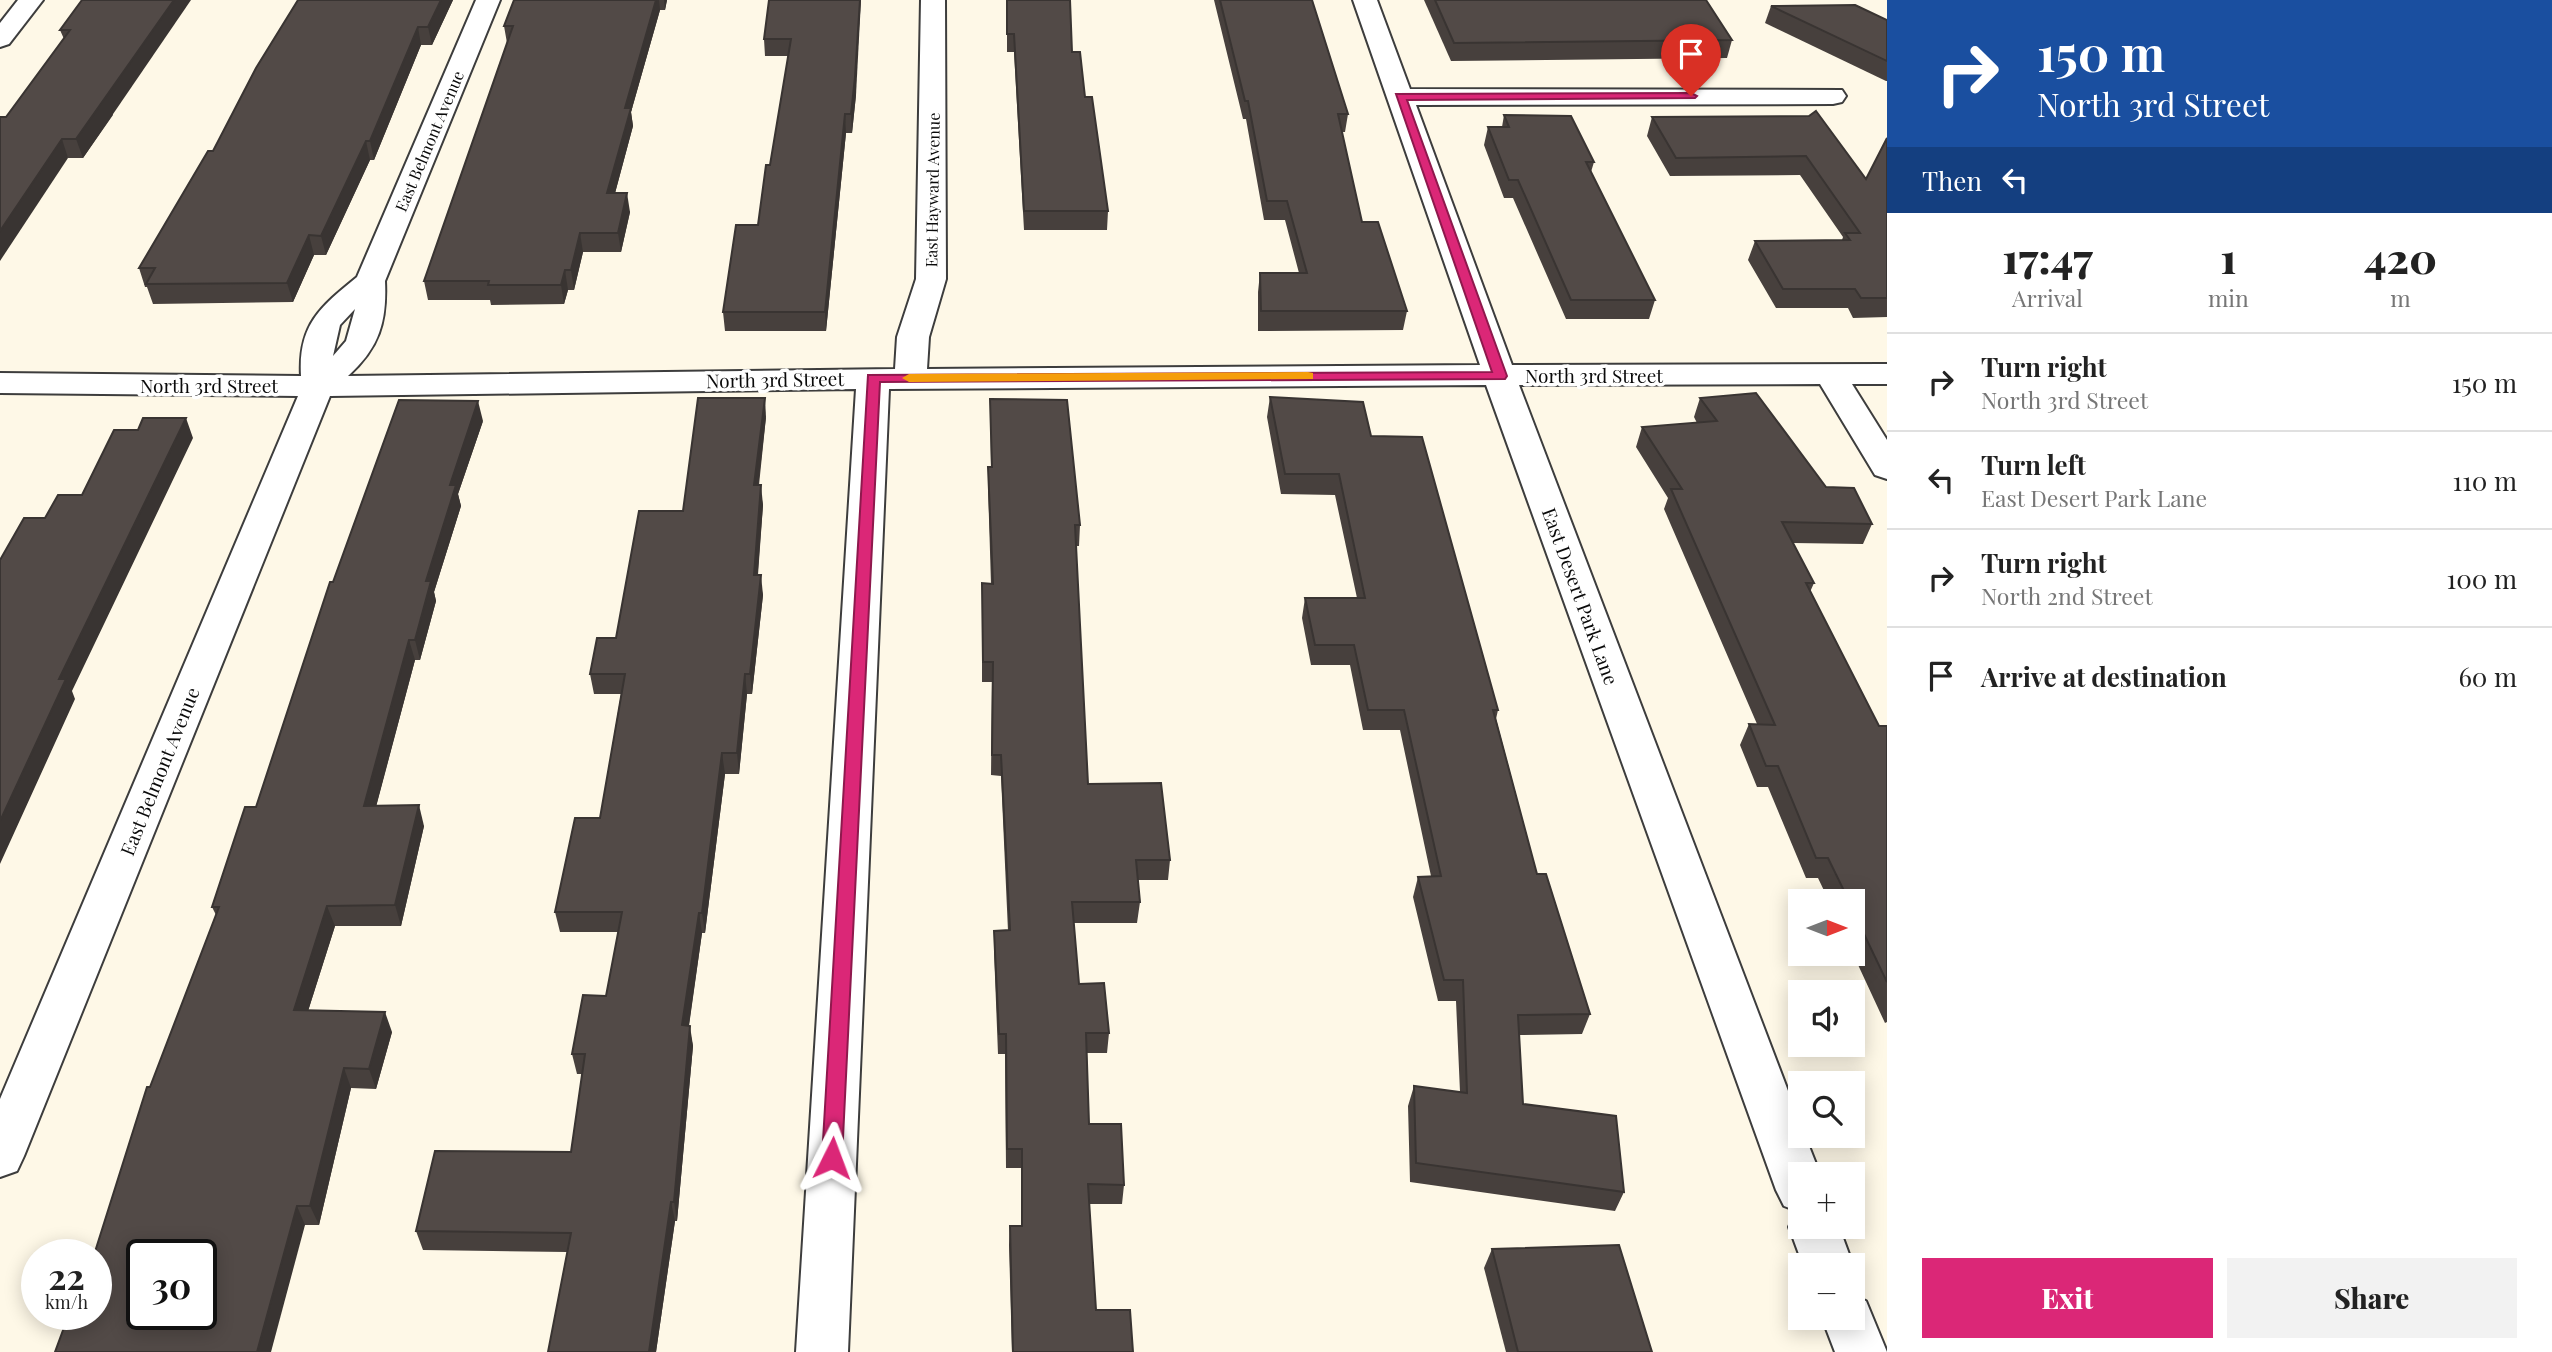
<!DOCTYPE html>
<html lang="en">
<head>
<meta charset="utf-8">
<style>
  body { margin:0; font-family:"Playfair Display",serif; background:#f2f2f2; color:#222; height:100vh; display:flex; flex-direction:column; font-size:26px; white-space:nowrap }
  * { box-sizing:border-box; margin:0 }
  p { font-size:23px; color:#767676 }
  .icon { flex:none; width:38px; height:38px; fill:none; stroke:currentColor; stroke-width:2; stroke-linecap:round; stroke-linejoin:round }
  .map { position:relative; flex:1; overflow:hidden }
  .panel { display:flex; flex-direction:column; background:#fff; width:665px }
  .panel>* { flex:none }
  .top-card { background:#1a4fa0; color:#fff; overflow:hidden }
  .needle { width:46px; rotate:90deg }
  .fabs { position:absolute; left:1788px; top:889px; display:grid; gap:14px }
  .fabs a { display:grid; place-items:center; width:77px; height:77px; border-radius:0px; background:#fff; box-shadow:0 4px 18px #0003; font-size:35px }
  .speed { position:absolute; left:21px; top:1239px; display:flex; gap:14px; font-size:35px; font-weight:700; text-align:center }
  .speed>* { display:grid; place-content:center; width:91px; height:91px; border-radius:50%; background:#fff; box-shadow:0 4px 18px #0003; line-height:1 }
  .speed small { font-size:18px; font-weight:400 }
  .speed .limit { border:4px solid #111; border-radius:10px; background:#fff; color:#111 }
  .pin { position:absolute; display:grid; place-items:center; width:60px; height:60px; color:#fff; margin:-72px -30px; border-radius:50% 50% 50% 0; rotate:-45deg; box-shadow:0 0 7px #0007 }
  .pin .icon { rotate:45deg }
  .me { position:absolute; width:77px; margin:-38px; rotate:3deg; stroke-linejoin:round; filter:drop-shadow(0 0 5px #0008) }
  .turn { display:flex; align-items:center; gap:24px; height:147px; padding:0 35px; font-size:32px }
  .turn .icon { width:91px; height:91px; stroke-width:2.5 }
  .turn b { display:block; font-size:49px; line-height:60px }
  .then { display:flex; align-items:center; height:66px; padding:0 35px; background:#0003; gap:14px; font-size:26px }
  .eta { display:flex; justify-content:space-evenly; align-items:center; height:119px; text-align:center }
  .eta b { font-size:42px; font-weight:800; line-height:49px }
  .primary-button { display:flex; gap:14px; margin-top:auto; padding:14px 35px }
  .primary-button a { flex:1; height:80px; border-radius:0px; background:#db2777; color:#fff; font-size:28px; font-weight:800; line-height:80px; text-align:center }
  .primary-button a+a { background:#f2f2f2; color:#222 }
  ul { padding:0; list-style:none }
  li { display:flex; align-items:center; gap:21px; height:98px; padding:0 35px; border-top:2px solid #e0e0e0 }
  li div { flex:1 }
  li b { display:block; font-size:26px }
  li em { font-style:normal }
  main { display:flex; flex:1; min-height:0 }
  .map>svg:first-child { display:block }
</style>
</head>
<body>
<main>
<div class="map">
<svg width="1887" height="1352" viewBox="0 0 1887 1352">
  <rect width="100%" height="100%" fill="#fef8e7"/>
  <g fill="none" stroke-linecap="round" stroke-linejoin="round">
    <defs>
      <g id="street">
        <path d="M18,0H43L9,44L0,47V23Z"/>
        <path d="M476,0H500L385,281C387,322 379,348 348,376L895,369L897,337L916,279L921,0H945L946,279L929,337L927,369L1480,365L1353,0H1377L1410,89L1842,90L1846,96L1842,102L1833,104L1416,105L1512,365L1887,364V384H1852L1887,440V479L1875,475L1820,384L1519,385L1801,1125V1136H1805L1820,1174H1801V1227H1839L1853,1265H1803L1789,1227L1797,1211L1784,1206L1776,1190L1486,385L889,389L848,1352H796L856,389L330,396L24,1156L17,1171L0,1177V1099L298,396L0,393V373L301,376C298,325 320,307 357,277ZM355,309L346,341L333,356L340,325Z"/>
        <path d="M1853,1296L1866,1301L1887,1352H1835L1822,1318H1853Z"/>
      </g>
    </defs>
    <use href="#street" stroke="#3d3d3d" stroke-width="4"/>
    <use href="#street" fill="#fff" fill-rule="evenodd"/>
  </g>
  <g fill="#47403d">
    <path d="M82,0L113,115L83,158H68L6,117L64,39L60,30Z"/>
    <path d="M298,0H453L432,45H421L374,160H370L326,255H314L293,302L153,304L147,287H145L139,268L213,151Z"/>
    <path d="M514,0H667L665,10H660L631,112L633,126L615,193L630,212L621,252H583L574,290H568L564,304L491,305L490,300H428L424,281L507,43L504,26Z"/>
    <path d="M769,0L856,95L852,133H846L826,331H725L723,312L758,225L770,165L788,56H765L764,39Z"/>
    <path d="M1007,0L1072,52L1085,97L1108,211L1107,230H1024L1014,52H1007Z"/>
    <path d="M1214,0H1312L1348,114L1345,132H1342L1362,222L1407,311L1403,330L1258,331V292L1260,273H1299L1285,220H1264L1246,119H1243Z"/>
    <path d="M1424,0H1706L1732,40L1727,58L1451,61Z"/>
    <path d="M1771,6L1887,20V81H1886L1765,23Z"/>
    <path d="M1504,115L1594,162L1591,172L1655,300L1649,319H1566L1513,198H1504L1484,145L1488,127H1502Z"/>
    <path d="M1809,116L1866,179L1887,138V317L1853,318L1848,308H1776L1748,260L1755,241L1842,240L1843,237L1800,175L1670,176L1647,136L1652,117Z"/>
    <path d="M1270,397L1371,436L1498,710L1496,719L1537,874L1590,1014L1582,1034L1519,1035L1523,1104L1624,1192L1615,1211L1410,1182L1408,1106L1414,1086L1460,1092L1456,1001H1438L1413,897L1418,877L1431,876L1400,730H1363L1350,665H1311L1302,618L1305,598H1357L1335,495L1281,494L1267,417Z"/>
    <path d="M1700,398L1826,487L1872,524L1863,544L1793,543L1814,583L1810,592L1879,726H1887V1022L1885,1023L1853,954V901H1829L1818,878H1806L1768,787H1757L1740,745L1749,724H1757L1664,509L1668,498L1636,447L1642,427L1697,423L1694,417Z"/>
    <path d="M990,399L1080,525L1079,546H1076L1088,784L1170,860L1168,880H1138L1140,902L1137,923H1074L1079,984L1109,1033L1107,1053H1087L1089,1124L1124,1185L1122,1204H1089L1096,1310L1133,1352H1012L1009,1245L1010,1226H1021V1168H1006L1005,1054H998L994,951V931H1008L1001,776L991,775L992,682H982V583L991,584L988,487V467H991Z"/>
    <path d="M766,417L759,485L763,505L758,575L763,595L752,694H747L739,774H725L705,933H702L689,1026L693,1046L677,1221H675L656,1352H548L567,1252L423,1250L416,1231L571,1152L582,1074H577L572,1054L606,996L618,932H560L555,912L600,818L621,694H594L590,674L616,638L683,511Z"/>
    <path d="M483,421L458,494L461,506L434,592L436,601L420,660H415L376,806L424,826L401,926H335L308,1011L392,1032L376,1089L351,1088L319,1225H305L96,1314L150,1087L216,915L212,907L256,807L333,582Z"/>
    <path d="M1492,1249L1652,1352H1506L1484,1268Z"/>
  </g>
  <g fill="#393432">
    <path d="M174,0H191L83,158L76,139Z"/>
    <path d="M441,0H453L432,45L428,27Z"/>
    <path d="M656,0H659L660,10L631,112L633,126L610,212L607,193L625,108Z"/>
    <path d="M664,0H667L665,10Z"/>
    <path d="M860,0H861L856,95L852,133L851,114Z"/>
    <path d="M418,27L421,45L374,160L370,141Z"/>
    <path d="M845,114L846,133L826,331L825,312Z"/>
    <path d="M62,139L68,158L0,261V231Z"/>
    <path d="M366,141L370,160L326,255L321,236Z"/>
    <path d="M627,193L630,212L621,252L618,233Z"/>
    <path d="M580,233L583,252L574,290L571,270Z"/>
    <path d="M309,235L314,255L293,302L287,283Z"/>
    <path d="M565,270L568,290L564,304L561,285Z"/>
    <path d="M765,398L766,417L756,505L754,485Z"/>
    <path d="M478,401L483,421L458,494L461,506L434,592L436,601L420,660L415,640L426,581L450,485Z"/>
    <path d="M186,418L193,438L72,691L75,699L0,864V821L59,679Z"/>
    <path d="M761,485L763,505L756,595L754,575Z"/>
    <path d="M761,575L763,595L752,694L750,674Z"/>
    <path d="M409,640L415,660L371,826L364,806Z"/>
    <path d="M745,674L747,694L739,774L737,753Z"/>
    <path d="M722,753L725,774L705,933L702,913Z"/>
    <path d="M419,805L424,826L401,926L395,905Z"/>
    <path d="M327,906L335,926L302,1030L294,1010Z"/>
    <path d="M699,913L702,933L686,1045L682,1025Z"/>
    <path d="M385,1012L392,1032L376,1089L369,1069Z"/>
    <path d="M690,1026L693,1046L677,1221L674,1202Z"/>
    <path d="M344,1068L351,1088L319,1225L310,1206Z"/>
    <path d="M671,1202L675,1221L656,1352H649Z"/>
    <path d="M297,1206L305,1225L271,1352H257Z"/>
  </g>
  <g fill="#524a47" stroke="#393432" stroke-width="2" fill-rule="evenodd">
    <path d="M82,0H174L76,139H62L0,231V117H6L70,30H60Z"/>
    <path d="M298,0H441L428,27H418L370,141H366L321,236L309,235L287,283L146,284L155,268H139L208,151H213L256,68Z"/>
    <path d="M514,0H656L625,108H631L607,193H627L618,233H580L571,270H565L561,285H488L489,281H424L513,26H504Z"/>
    <path d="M769,0H860L855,77L851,114H845L825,312H723L736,225H758L766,165H770L791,39H764Z"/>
    <path d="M1007,0H1070L1072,52H1080L1085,97H1092L1108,211H1024L1014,34H1007Z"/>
    <path d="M1220,0H1312L1348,114H1338L1362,222H1378L1407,311H1261L1260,273H1307L1287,201H1267L1248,101H1245Z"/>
    <path d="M1435,0H1706L1732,40L1454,43Z"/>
    <path d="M1855,5L1887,20V61L1771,6Z"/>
    <path d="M1816,111L1866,179L1887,138V298H1861L1855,289H1783L1755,241L1850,240L1845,233H1860L1806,156L1676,158L1652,117L1809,116Z"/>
    <path d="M1504,115L1571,116L1594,162H1586L1655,300H1571L1518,180H1509L1488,127H1509Z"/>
    <path d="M1756,393L1826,487L1854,488L1872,524L1782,522L1814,583H1806L1879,726H1887V982L1853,911V901H1849L1828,858H1816L1778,766H1766L1749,724L1775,725L1671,489H1682L1642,427L1717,421L1700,398Z"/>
    <path d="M1270,397L1363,402L1371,436L1422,437L1498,710H1493L1537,874H1546L1590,1014L1518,1015L1523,1104L1616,1116L1624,1192L1416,1163L1414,1086L1467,1093L1463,980H1444L1418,877L1441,876L1404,710H1368L1354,645H1315L1305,598H1365L1339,474H1285Z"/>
    <path d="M698,398H765L754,485H761L754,575H761L750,674H745L737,753H722L702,913H699L682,1025L690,1026L674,1202H671L649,1352H548L571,1233L416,1231L435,1151L571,1152L585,1054H572L583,995L606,996L622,912H555L575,818H600L625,674H590L597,638H616L639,511H683Z"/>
    <path d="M990,399L1067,400L1080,525H1075L1088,784L1161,783L1170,860H1136L1140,902H1072L1079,984L1104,983L1109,1033H1086L1089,1124H1121L1124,1185L1088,1184L1096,1310H1130L1133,1352H1013L1010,1226H1022V1149H1007L1006,1034H999L994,931L1010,930L1001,755H992L993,662H983L982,583L993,584L988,467H992Z"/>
    <path d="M399,400L478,401L450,485H456L426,581H431L415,640H409L364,806L419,805L395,905L327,906L294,1010L385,1012L369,1069L344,1068L310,1206H297L257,1352H55L69,1314H96V1255H94L147,1087H150L219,907H212L245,807H256L330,582H333ZM142,1255H201V1314H142Z"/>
    <path d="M143,418H186L59,679H66L0,821V560L24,518H45L58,495H82L114,430H138Z"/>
    <path d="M1619,1245L1652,1352H1518L1492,1249Z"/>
  </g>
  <path fill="#db2777" stroke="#8e194d" stroke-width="2" d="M1691,93L1697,96L1695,98L1407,100L1507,376L1505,379L880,382L842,1158L839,1165L832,1167L825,1165L822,1158L868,375L1492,372L1396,94Z"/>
  <path fill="#f59e0b" d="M1308,372L1313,373V379L909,382L902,378L909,374Z"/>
  <g text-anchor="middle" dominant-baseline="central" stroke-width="7" stroke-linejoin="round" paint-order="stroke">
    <g font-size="16" fill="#0a0a0a" stroke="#fff">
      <text transform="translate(429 141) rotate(-67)">East Belmont Avenue</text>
      <text transform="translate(932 190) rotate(-89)">East Hayward Avenue</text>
    </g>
    <g font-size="19" fill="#0a0a0a" stroke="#fff">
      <text x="1594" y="375">North 3rd Street</text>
      <text transform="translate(775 379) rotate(-1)">North 3rd Street</text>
      <text x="209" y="385">North 3rd Street</text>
      <text transform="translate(1581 596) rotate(70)">East Desert Park Lane</text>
      <text transform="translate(159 771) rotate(-68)">East Belmont Avenue</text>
    </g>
  </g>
</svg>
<div class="fabs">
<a><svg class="needle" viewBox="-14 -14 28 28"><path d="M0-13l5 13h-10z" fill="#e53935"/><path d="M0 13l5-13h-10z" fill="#767676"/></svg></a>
<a><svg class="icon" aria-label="sound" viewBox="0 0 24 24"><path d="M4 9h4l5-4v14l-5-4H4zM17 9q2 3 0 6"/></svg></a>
<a><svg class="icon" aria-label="search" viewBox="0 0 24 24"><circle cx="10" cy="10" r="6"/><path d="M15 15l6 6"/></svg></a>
<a>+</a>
<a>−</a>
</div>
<div class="speed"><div>22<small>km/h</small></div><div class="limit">30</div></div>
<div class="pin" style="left:1691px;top:96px;background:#d93025"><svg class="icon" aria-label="arrive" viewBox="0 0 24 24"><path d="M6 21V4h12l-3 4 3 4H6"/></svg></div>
<svg class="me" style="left:832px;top:1158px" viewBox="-20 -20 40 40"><path d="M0-17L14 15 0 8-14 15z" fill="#db2777" stroke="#fff" stroke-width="4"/></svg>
</div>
<section class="panel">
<div class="top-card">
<div class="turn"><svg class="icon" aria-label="right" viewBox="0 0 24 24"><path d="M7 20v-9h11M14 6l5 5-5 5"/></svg><div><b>150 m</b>North 3rd Street</div></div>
<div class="then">Then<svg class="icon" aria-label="left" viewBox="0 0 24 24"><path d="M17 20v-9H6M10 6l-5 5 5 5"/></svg></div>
</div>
<div class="eta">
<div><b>17:47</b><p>Arrival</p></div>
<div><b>1</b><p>min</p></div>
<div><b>420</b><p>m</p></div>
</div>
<ul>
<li><svg class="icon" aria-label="right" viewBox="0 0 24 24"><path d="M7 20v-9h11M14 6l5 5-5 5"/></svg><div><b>Turn right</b><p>North 3rd Street</p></div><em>150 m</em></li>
<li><svg class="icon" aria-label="left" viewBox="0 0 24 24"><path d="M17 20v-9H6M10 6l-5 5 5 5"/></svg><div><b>Turn left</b><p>East Desert Park Lane</p></div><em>110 m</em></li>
<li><svg class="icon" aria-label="right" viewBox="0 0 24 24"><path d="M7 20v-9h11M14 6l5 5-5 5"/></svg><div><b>Turn right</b><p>North 2nd Street</p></div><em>100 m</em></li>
<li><svg class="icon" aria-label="arrive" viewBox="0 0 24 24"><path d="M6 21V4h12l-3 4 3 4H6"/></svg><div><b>Arrive at destination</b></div><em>60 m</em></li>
</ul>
<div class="primary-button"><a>Exit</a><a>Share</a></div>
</section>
</main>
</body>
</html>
